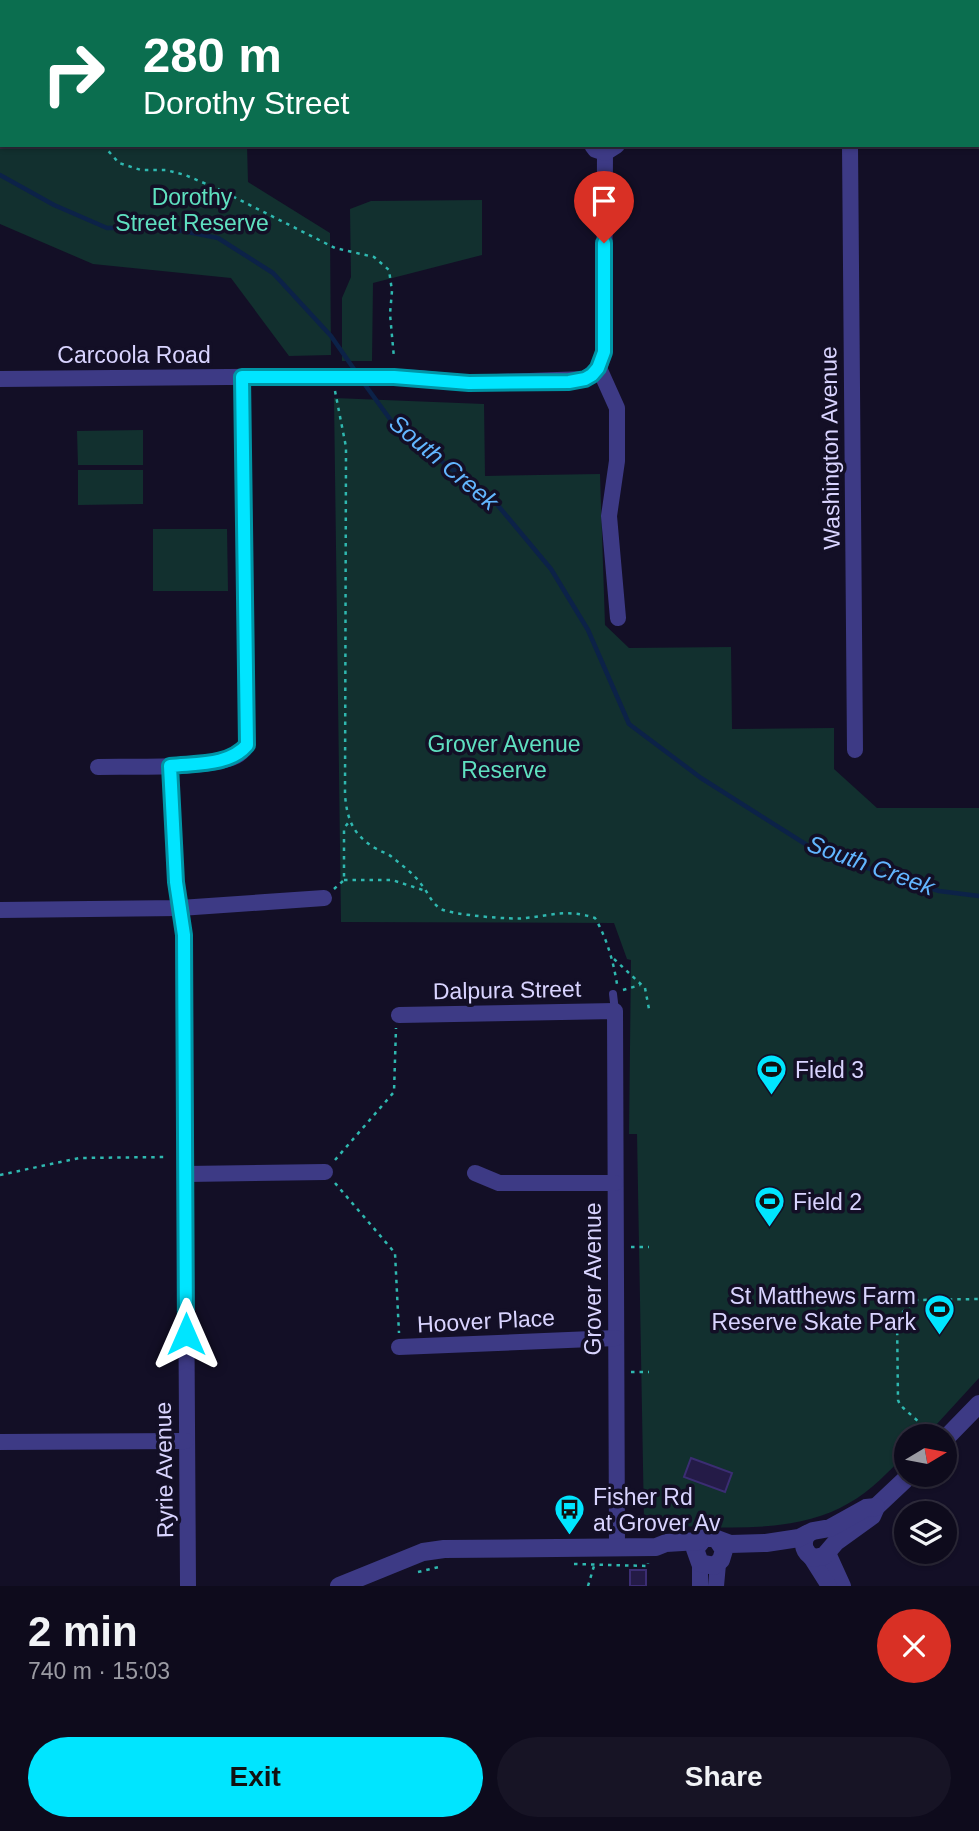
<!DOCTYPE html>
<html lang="en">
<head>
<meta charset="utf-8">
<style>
  body { margin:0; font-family:Arial,sans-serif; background:#171425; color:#f1f3f6; height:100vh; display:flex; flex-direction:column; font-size:26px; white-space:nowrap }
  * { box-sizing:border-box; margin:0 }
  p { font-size:23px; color:#9b9ba3 }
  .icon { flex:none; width:38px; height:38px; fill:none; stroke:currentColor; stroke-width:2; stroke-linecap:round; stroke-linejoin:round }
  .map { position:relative; height:1586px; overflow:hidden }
  .panel { display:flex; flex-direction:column; background:#0e0b1c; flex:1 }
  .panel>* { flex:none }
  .hud { position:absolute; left:0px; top:0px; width:980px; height:147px; box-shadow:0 2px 5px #0004,0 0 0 2px #2e2b3b; background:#0b6e4f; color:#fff; overflow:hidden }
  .needle { width:46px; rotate:80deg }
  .tools { position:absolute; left:894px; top:1424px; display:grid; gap:14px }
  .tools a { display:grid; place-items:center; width:63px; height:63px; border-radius:50%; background:#0e0b1c; box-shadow:0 2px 5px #0004,0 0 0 2px #2e2b3b; font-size:35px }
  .pin { position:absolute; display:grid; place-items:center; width:60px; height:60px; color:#fff; margin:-72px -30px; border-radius:50% 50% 50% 0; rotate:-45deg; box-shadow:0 0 7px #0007 }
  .pin .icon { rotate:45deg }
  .me { position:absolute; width:77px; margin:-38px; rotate:0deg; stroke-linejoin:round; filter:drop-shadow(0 0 5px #0008) }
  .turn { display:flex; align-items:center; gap:24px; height:147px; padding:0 28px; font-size:32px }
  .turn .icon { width:91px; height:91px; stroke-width:2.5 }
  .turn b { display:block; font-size:49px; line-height:60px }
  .round { display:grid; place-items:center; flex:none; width:74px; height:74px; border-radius:37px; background:#171425 }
  .overview { display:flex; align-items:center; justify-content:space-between; height:119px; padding:0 28px }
  h1 { font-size:42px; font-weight:800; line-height:52px }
  .primary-button { display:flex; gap:14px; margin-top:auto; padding:14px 28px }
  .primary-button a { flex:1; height:80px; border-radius:42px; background:#00e5ff; color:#111; font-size:28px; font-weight:800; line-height:80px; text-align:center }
  .primary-button a+a { background:#171425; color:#f1f3f6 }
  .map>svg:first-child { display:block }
</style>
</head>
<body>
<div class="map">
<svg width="979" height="1586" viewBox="0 0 979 1586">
  <rect width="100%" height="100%" fill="#130f26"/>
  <g fill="#12302f">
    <path d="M0,88L2,145H132L139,147L247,145L248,182L330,233L331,355L289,356L231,278L93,264L0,224Z"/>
    <path d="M482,200V255L373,283L372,361H342V298L351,277L350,209L371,201Z"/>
    <path d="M334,398L484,404L485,476L600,474L605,625L629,648L731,647L732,729L834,728V769L877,808H979V1378L925,1437H906V1454C889,1471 871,1491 849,1503C792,1537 713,1526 649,1525L644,1521L637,1134H629L631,960L627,959L614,923L341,922Z"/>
    <path d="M143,430V465H78L77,431Z"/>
    <path d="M78,470H143V504L78,505Z"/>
    <path d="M153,529H227L228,591H153Z"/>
  </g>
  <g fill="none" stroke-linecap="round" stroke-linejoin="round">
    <g stroke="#0c2248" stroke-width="4.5">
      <path d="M0,175L54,205L107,228L163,227L218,238L273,273L331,336L356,372"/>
      <path d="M363,382L395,426L495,502L551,569L588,630L629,724L701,778L818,852L939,891L979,896"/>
    </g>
  </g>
  <g fill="#241b47" stroke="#3b2d73" stroke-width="2">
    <path d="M691,1458L732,1473L725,1492L684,1477Z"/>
    <rect x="630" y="1570" width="16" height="16"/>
  </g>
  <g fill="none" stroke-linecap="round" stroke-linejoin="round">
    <g stroke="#2fb8b0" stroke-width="2.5" stroke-dasharray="3.5 5" stroke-linecap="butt">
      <path d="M864,0V2"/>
      <path d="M103,145L119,163L141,170H166L185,175L216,188L335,248L374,257L389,270L392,291L390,314L394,358"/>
      <path d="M335,391L346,447L345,795C347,819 353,835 375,848C381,852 388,853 393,858C403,866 414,874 421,884C428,892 431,903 441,909C452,915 513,920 526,918C553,915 567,909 595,918C607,939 613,960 617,984"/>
      <path d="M344,880H392L426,891"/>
      <path d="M334,889L344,880V828L349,822"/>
      <path d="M614,959L645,988L649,1009"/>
      <path d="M623,990L640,985"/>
      <path d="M335,1160L394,1092L396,1028"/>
      <path d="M0,1175L79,1158L167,1157"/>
      <path d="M335,1183L395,1253L399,1333"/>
      <path d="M631,1247H649"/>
      <path d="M631,1372H649"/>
      <path d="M930,1432L900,1405L898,1400L897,1317L916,1300L979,1299"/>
      <path d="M574,1564L648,1566V1563"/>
      <path d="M418,1572L439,1567"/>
      <path d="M588,1586L594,1566"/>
    </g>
    <g stroke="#3d3a85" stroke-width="8">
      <path d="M8,0V2"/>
      <path d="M613,994L615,1011"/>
    </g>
    <g stroke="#3d3a85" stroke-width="16">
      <path d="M601,0V2"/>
      <path d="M0,71L2,72"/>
      <path d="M850,145L855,750"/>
      <path d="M599,368L617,408V461L609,516L618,618"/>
      <path d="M0,379L336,376L417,378L469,383L585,379L599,368L604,352L605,152"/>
      <path d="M170,766L176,882L184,935L188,1586"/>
      <path d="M98,767C132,766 206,770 236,756C241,754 244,750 247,745L242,377"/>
      <path d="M0,910L180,908L324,898"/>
      <path d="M399,1015L615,1011L617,1547"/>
      <path d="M475,1173L499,1183H615"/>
      <path d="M186,1174L325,1172"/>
      <path d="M399,1347L616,1338"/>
      <path d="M0,1442L186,1441"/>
      <path d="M828,1553L843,1586"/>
      <path d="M810,1556L829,1586"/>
      <path d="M700,1563V1586"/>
      <path d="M716,1586L718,1564"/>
    </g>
    <g stroke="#3d3a85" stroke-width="18">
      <path d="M322,0L326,2"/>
      <path d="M978,135H979"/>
      <path d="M593,145L596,149L605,152L616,145"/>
      <path d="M945,1439L979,1404"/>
      <path d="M807,1534C801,1544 804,1553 814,1558L824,1556L836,1542L872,1516L876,1507L910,1475"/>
      <path d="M718,1541L724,1550L721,1560L714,1566L700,1563L695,1549L704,1538H714L730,1544L766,1543L799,1538L813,1531L830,1528L866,1508L876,1507"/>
      <path d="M339,1586L423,1552L444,1549L656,1547L666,1543L699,1541"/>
    </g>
  </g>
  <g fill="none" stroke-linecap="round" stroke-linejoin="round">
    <defs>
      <path id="route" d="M186,1334L184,935L176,882L170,766C196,763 229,766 247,745L242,377H394L469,383L569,382L585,379L592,375L598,368L604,352V243"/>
    </defs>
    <use href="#route" stroke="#0095a6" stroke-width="18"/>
    <use href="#route" stroke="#00e5ff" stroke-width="12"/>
  </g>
  <defs>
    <symbol id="stadium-pin" viewBox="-11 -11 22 30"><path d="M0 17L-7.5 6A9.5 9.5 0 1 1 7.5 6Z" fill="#00e5ff" stroke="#130f26"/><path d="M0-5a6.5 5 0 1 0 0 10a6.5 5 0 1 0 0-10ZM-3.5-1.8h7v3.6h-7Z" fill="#111"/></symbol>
    <symbol id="bus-pin" viewBox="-11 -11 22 30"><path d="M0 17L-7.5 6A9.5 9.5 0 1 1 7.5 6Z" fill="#00e5ff" stroke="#130f26"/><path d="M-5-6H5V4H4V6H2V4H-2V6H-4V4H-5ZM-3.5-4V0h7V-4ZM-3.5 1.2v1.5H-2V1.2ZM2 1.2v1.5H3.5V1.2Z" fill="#111"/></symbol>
  </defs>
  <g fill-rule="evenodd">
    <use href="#stadium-pin" x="754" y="1052" width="35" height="47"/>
    <use href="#stadium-pin" x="752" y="1184" width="35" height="47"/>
    <use href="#stadium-pin" x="922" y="1292" width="35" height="47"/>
    <use href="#bus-pin" x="552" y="1492" width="35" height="47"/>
  </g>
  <g text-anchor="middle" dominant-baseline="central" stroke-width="7" stroke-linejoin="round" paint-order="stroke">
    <g font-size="23" fill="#5fe0c0" stroke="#130f26">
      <text x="192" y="197">Dorothy<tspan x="192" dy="26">Street Reserve</tspan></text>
      <text x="504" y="744">Grover Avenue<tspan x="504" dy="26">Reserve</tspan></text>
    </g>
    <g font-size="23" fill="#d9d4ff" stroke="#130f26">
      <text x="134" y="355">Carcoola Road</text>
      <text transform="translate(830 448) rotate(-91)">Washington Avenue</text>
      <text transform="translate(507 990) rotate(-1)">Dalpura Street</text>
      <text transform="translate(593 1279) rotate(-90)">Grover Avenue</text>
      <text transform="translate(486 1321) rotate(-3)">Hoover Place</text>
      <text transform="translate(164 1470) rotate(-91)">Ryrie Avenue</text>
    </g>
    <g font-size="23" fill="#d9d4ff" stroke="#130f26" text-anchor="start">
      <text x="795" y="1070">Field 3</text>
      <text x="793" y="1202">Field 2</text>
      <text x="916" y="1296" text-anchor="end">St Matthews Farm<tspan x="916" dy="26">Reserve Skate Park</tspan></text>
      <text x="593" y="1497">Fisher Rd<tspan x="593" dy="26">at Grover Av</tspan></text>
    </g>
    <g font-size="24" font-style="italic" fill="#62b6ff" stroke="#130f26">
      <text transform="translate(444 462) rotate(40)">South Creek</text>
      <text transform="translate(871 865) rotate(20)">South Creek</text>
    </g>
  </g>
</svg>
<div class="tools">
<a><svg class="needle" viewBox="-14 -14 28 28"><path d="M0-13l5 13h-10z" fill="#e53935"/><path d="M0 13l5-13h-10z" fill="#9b9ba3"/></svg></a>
<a><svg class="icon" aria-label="layers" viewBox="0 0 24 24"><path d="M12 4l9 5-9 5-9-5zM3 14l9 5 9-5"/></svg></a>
</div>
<div class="pin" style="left:604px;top:243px;background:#d93025"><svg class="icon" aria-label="arrive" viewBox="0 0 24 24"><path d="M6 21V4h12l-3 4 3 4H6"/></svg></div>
<svg class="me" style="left:186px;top:1334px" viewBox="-20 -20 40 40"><path d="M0-17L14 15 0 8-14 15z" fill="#00e5ff" stroke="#fff" stroke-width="4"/></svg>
<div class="hud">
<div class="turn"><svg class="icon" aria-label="right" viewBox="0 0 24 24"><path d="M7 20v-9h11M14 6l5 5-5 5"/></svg><div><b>280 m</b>Dorothy Street</div></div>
</div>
</div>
<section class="panel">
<div class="overview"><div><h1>2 min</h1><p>740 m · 15:03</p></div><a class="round" style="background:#d93025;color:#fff"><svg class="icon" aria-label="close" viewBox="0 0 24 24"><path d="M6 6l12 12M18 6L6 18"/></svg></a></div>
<div class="primary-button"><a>Exit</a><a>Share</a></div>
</section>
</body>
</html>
